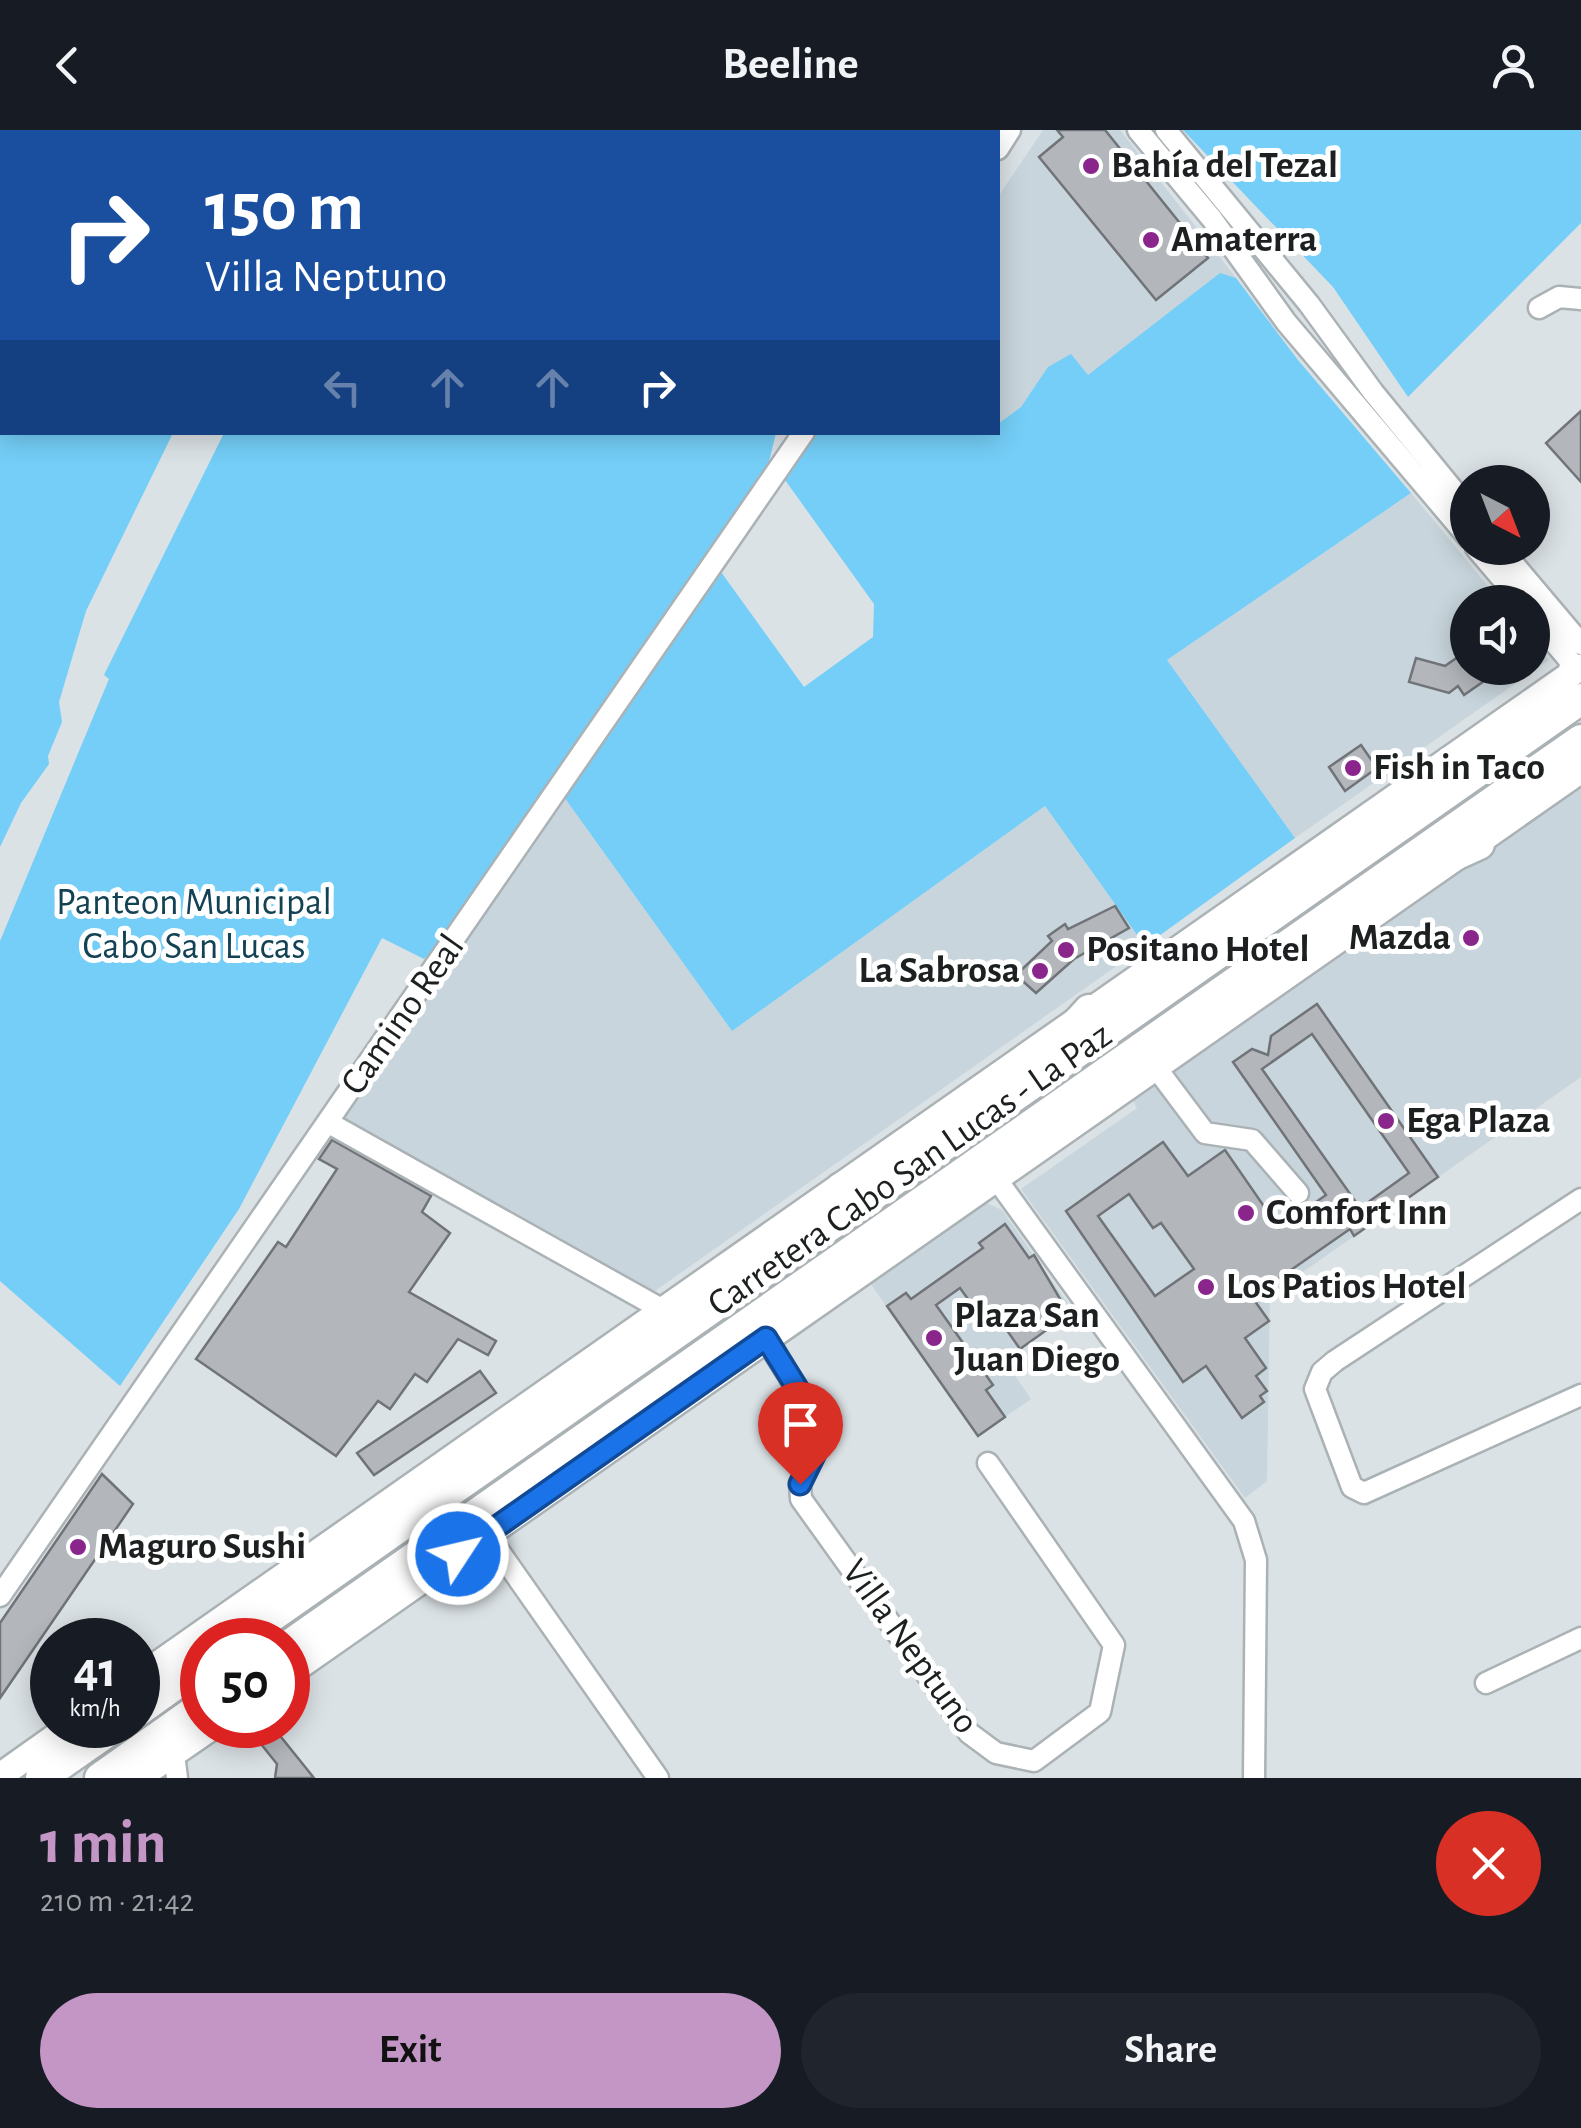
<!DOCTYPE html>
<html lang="en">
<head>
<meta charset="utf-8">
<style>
  body { margin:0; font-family:"Alegreya Sans",sans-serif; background:#20242c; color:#f1f3f6; height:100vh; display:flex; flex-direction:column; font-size:38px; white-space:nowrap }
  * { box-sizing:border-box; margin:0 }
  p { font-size:32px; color:#9ea1a6 }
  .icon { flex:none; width:55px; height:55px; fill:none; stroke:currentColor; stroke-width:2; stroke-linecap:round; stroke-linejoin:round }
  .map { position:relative; height:1648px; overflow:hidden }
  .panel { display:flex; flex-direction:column; background:#171b24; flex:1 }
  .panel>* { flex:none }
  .top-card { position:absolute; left:0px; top:0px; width:1000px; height:305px; box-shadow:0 5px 25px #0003; background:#1a4fa0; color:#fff; overflow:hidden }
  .needle { width:65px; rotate:138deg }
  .controls { position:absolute; left:1450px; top:335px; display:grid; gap:20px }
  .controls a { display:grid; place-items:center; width:100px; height:100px; border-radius:50%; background:#171b24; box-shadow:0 5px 25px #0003; font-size:50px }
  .speed { position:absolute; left:30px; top:1488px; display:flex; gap:20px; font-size:50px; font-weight:700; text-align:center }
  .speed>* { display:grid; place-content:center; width:130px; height:130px; border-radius:50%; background:#171b24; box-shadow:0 5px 25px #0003; line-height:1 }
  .speed small { font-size:25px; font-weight:400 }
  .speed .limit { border:15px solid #d22; background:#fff; color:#111 }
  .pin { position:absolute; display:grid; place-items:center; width:85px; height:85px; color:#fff; margin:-102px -42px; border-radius:50% 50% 50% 0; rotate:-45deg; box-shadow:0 0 10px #0007 }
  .pin .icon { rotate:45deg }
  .me { position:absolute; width:110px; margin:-55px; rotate:55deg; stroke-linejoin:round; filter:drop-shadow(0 0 8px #0008) }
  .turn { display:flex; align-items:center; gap:35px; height:210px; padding:0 40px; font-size:45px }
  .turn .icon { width:130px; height:130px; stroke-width:2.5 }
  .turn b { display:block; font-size:70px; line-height:85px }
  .lanes { display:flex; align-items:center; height:95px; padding:0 40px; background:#0003; justify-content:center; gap:50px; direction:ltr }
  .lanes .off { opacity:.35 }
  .round { display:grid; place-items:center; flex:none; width:105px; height:105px; border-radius:52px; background:#20242c }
  .headline { display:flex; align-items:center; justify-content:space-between; height:170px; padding:0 40px }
  h1 { font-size:60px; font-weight:600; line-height:75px; color:#c396c6 }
  .button { display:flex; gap:20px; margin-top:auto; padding:20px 40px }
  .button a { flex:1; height:115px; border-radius:60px; background:#c396c6; color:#111; font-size:40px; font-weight:600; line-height:115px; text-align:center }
  .button a+a { background:#20242c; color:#f1f3f6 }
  header { display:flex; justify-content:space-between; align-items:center; height:130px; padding:0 40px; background:#171b24; font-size:45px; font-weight:600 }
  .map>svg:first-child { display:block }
</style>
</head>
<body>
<header><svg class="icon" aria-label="back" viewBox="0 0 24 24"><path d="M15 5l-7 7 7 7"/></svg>Beeline<svg class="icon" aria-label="person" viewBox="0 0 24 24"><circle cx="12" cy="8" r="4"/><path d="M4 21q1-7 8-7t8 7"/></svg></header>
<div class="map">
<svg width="1581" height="1648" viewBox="0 0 1581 1648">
  <rect width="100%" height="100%" fill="#dbe2e5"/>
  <g fill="#c8d5dc">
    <path d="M1043,0H1120L1236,148L1220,144L1088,246L1049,237L1021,277L999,296L998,67Z"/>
    <path d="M1411,363L1501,472H1468V538H1532L1533,510L1549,530L1295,708L1167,530Z"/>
    <path d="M1581,656V947L1270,1165L1267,1351L1245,1368L1021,1059L1137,978L1132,969Z"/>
    <path d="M564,667L732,901L1045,676L1145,816L652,1163L341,990Z"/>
    <path d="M984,1072L1002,1080L1073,1181L1004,1230L1031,1269L978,1306L870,1153Z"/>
  </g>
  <g fill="#74cef7">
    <path d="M0,0H330L2,2V302L172,305L86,481L59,572L62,592L48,626L49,634L21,673L0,717Z"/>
    <path d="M1183,0H1581V93L1408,267L1333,157Z"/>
    <path d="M1220,143L1236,148L1298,230L1411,363L1167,530L1295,708L1145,816L1045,676L732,901L564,667L721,442L804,557L873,507L874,474L785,350L817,303L998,302V294L1021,277L1048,237L1071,224L1088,245Z"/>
    <path d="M224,303H776L767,340L449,805L424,829L382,808L239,1079L120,1256L0,1151V811L109,549L104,545Z"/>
  </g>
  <g fill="#b3b7bc" stroke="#707478" stroke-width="2.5" fill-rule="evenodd">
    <path d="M1057,0H1105L1208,128L1156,170L1039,27L1063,7Z"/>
    <path d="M1581,281V352L1546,313Z"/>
    <path d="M1468,520V538H1478L1487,549L1464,565L1458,556L1449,563L1409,552L1416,528L1445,536Z"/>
    <path d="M1361,615L1377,638L1345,661L1329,637Z"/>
    <path d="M1115,776L1129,798L1074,829L1036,863L1016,845L1052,811L1048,806L1065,794L1068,799Z"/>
    <path d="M1317,874L1438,1047L1354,1106L1350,1099L1252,1167L1269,1191L1245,1208L1266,1238L1256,1246L1267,1261L1260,1266L1264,1272L1242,1288L1206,1236L1183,1252L1066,1081L1163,1012L1188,1046L1225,1020L1279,1098L1326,1065L1233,932L1252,919L1268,925L1271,906ZM1312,904L1409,1043L1360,1078L1262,939ZM1129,1064L1153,1098L1161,1093L1194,1139L1155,1166L1098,1086Z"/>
    <path d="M332,1010L431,1066L422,1082L450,1103L409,1162L496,1211L488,1225L458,1209L427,1252L415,1244L390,1279L378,1271L336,1326L196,1229L278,1112L286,1117L337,1039L319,1029Z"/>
    <path d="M1005,1094L1029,1128L1034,1125L1069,1184L1020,1219L999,1189L988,1197L960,1158L936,1175L993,1255L986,1260L1005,1287L978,1306L887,1176L906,1163L911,1169L983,1118L979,1113Z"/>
    <path d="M480,1241L496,1263L374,1345L357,1323Z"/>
    <path d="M102,1344L133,1374L0,1568V1493Z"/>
    <path d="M273,1597L314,1648H275L277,1634L257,1609Z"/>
  </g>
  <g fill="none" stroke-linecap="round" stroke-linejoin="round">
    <defs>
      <g id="minor">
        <path d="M1138,0L1212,89L1286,192L1468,407"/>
        <path d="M1166,0L1309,174L1373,262L1468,378"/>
        <path d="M998,19L1010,0"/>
        <path d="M1539,178L1559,167L1581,169"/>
        <path d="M1476,418L1522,472"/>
        <path d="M1500,418L1581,514"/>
        <path d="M1532,486L1570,531L1569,545"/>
        <path d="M1157,939L1205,1003L1252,1010L1298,1063"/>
        <path d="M329,993L663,1180"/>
        <path d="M995,1047L1244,1391L1256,1430L1254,1648"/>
        <path d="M1581,1069L1335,1231L1322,1242L1315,1259L1352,1357L1364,1363L1581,1265"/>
        <path d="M765,1208L825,1303L800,1354L801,1369L969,1603L996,1623L1034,1631L1100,1582L1114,1515L988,1333"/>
        <path d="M487,1404L658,1648"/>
        <path d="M0,1466L804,302"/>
        <path d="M1486,1553L1581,1508"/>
        <path d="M174,1624L177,1648"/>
      </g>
      <g id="major">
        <path d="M288,1544L1581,640"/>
        <path d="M138,1548L1581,537"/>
        <path d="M0,1646L72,1595"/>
        <path d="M138,1648L215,1595"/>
      </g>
      <g id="highway">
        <path d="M1411,745L1479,714"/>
        <path d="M1041,933L1089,880"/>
        <path d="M841,1058L897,1032"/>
        <path d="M238,1510L1581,569"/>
        <path d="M288,1516L1581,610"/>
        <path d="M138,1581L202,1535"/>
        <path d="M41,1648L117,1595"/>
        <path d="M100,1648L202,1576"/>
      </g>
    </defs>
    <use href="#minor" stroke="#abb2b5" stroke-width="25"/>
    <use href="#major" stroke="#abb2b5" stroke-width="30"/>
    <use href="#highway" stroke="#abb2b5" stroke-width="35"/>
    <use href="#minor" stroke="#fff" stroke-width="20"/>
    <use href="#major" stroke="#fff" stroke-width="25"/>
    <use href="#highway" stroke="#fff" stroke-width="30"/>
  </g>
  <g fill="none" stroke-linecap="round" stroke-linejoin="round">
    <defs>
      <path id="route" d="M458,1424L766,1208L825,1303L800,1354"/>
    </defs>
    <use href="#route" stroke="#114b97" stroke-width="25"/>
    <use href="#route" stroke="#1a73e8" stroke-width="18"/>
  </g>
  <g fill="#8a258c" stroke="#fff" stroke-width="4">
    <circle cx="1091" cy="36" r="10"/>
    <circle cx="1151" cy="110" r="10"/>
    <circle cx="1353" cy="638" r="10"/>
    <circle cx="1471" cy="808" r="10"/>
    <circle cx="1066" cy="820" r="10"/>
    <circle cx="1040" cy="841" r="10"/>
    <circle cx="1386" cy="991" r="10"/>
    <circle cx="1246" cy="1083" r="10"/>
    <circle cx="1206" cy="1157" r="10"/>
    <circle cx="934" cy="1208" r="10"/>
    <circle cx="78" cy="1417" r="10"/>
  </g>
  <g text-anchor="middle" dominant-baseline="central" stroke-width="10" stroke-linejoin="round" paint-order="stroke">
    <g font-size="38" font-weight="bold" fill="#1d2021" stroke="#fff" text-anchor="start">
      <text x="1111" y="36">Bahía del Tezal</text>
      <text x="1171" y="110">Amaterra</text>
      <text x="1373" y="638">Fish in Taco</text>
      <text x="1451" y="808" text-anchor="end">Mazda</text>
      <text x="1086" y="820">Positano Hotel</text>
      <text x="1020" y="841" text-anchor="end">La Sabrosa</text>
      <text x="1406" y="991">Ega Plaza</text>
      <text x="1266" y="1083">Comfort Inn</text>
      <text x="1226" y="1157">Los Patios Hotel</text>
      <text x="954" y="1186">Plaza San<tspan x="954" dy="44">Juan Diego</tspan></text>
      <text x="98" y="1417">Maguro Sushi</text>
    </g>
    <g font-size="38" fill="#134255" stroke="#fff">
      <text x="194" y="773">Panteon Municipal<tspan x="194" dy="44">Cabo San Lucas</tspan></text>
    </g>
    <g font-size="38" fill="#1d2021" stroke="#fff">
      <text transform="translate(403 885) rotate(-55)">Camino Real</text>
      <text transform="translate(910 1040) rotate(-35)">Carretera Cabo San Lucas - La Paz</text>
      <text transform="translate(910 1517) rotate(54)">Villa Neptuno</text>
    </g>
  </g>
</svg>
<div class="controls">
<a><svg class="needle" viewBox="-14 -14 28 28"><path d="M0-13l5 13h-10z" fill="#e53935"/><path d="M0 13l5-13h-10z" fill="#9ea1a6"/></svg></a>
<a><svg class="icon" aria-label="sound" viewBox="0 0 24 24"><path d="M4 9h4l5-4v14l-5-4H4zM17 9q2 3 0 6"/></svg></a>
</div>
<div class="speed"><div>41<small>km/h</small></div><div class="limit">50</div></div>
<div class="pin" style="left:800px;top:1354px;background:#d93025"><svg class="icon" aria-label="arrive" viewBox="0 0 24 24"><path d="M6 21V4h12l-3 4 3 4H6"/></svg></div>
<svg class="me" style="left:458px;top:1424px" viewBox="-20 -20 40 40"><circle r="17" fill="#1a73e8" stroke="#fff" stroke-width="3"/><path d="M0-11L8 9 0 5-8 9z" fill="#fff"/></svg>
<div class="top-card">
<div class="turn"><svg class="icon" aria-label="right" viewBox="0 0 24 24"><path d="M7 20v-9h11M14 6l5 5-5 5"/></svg><div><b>150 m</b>Villa Neptuno</div></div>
<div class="lanes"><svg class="icon off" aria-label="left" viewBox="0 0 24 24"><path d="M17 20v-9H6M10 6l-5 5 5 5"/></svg><svg class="icon off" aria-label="ahead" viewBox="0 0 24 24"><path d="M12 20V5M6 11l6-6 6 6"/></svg><svg class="icon off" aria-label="ahead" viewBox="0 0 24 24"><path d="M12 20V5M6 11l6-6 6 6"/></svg><svg class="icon" aria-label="right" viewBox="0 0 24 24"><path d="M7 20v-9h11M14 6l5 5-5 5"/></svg></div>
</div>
</div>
<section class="panel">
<div class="headline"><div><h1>1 min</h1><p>210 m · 21:42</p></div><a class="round" style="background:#d93025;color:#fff"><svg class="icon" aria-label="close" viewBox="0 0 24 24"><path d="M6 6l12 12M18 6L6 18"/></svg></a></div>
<div class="button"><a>Exit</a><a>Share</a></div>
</section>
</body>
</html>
